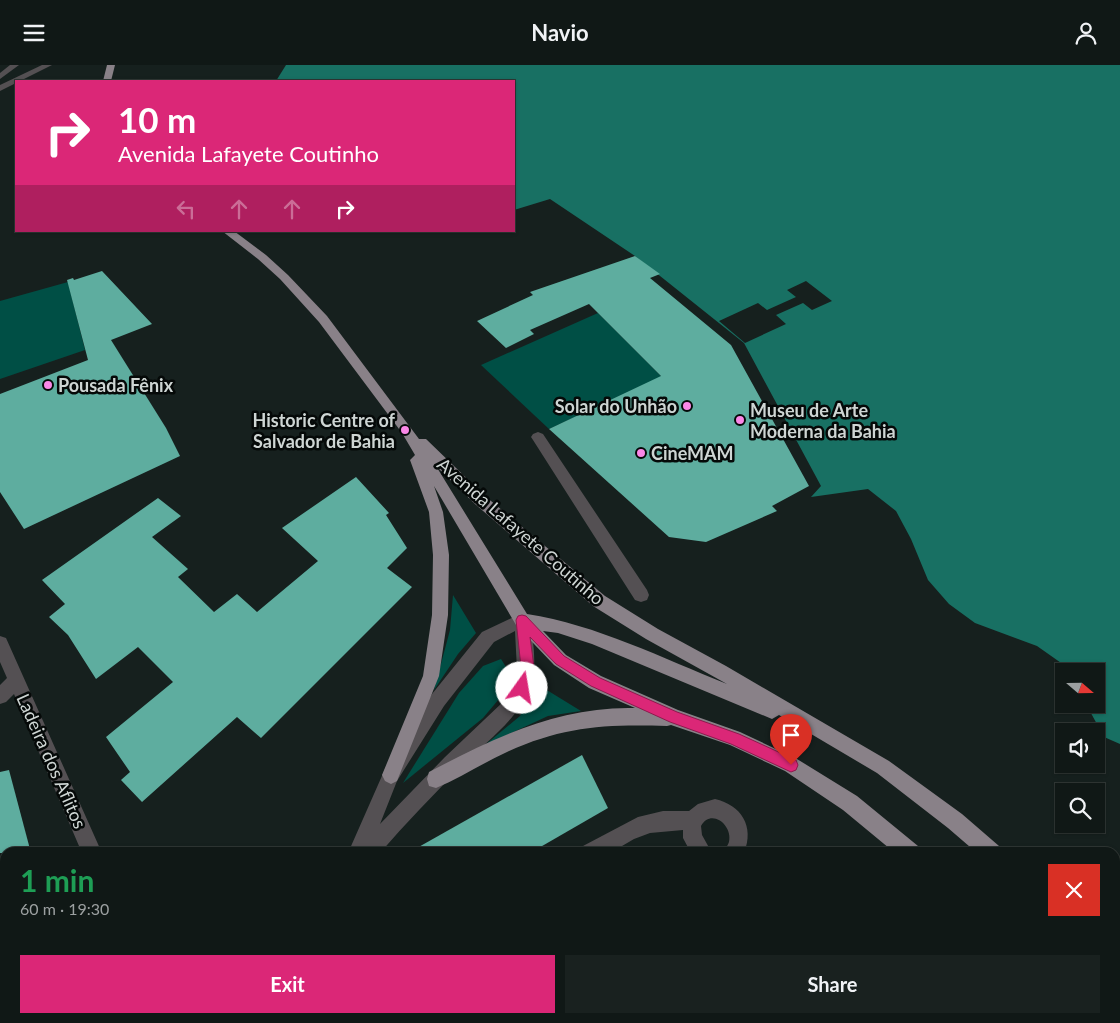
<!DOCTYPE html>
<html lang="en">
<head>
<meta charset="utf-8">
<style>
  body { margin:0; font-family:Lato,sans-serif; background:#19211f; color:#f1f3f6; height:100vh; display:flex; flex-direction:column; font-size:19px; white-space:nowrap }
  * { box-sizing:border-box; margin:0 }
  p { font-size:16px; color:#9ca0a1 }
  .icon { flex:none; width:28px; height:28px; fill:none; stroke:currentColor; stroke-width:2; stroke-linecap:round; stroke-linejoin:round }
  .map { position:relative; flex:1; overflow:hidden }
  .side { position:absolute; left:0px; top:782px; width:1120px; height:176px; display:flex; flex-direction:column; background:#101816; border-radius:15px 15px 0 0; box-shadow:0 1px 4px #0004,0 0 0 1px #303735 }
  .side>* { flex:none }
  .banner { position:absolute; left:15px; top:15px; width:500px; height:152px; border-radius:0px; box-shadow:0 1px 4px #0004,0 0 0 1px #303735; background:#db2777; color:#fff; overflow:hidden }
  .needle { width:32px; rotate:110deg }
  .buttons { position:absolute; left:1055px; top:598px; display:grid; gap:10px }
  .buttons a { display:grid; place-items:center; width:50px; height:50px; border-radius:0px; background:#101816; box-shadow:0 1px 4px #0004,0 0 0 1px #303735; font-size:25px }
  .pin { position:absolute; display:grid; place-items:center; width:42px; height:42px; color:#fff; margin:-51px -21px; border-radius:50% 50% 50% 0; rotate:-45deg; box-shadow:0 0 5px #0007 }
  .pin .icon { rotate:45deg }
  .me { position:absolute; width:55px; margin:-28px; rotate:13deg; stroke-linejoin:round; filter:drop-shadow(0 0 4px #0008) }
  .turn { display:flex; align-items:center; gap:18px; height:105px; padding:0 20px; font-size:22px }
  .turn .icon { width:65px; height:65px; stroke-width:2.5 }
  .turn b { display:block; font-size:35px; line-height:42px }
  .lanes { display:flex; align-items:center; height:48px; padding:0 20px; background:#0003; justify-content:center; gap:25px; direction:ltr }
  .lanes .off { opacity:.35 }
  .round { display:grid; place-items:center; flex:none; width:52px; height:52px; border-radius:0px; background:#19211f }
  .headline { display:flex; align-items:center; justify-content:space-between; height:85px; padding:0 20px }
  h1 { font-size:30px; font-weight:700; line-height:38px; color:#1e9e55 }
  .button { display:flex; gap:10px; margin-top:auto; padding:10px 20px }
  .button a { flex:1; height:58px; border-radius:0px; background:#db2777; color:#fff; font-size:20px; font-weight:700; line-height:58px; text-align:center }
  .button a+a { background:#19211f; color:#f1f3f6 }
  header { display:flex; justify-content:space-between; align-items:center; height:65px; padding:0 20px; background:#101816; font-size:22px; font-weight:700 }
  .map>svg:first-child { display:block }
</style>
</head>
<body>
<header><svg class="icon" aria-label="menu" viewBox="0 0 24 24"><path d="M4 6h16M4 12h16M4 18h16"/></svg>Navio<svg class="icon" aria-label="person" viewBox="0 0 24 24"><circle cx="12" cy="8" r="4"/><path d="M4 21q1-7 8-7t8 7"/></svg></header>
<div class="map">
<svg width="1120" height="958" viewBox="0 0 1120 958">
  <rect width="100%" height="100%" fill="#16201e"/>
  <g fill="#004f45">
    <path d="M68,217L85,285L0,314V236Z"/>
    <path d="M598,248L662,312L549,364L481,300Z"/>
    <path d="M453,530L476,568L458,589L434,625L450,565Z"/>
    <path d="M501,594L511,610L499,634L483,653L403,718L459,628L483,601Z"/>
    <path d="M537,619L581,646L548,651L485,680L520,651Z"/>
  </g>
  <path fill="#187063" d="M286,0H1120V679L1104,672L1086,639H1096V606H1067L1064,600L1037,581L975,558L949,539L928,515L911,474L896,446L868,424L811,432L821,421L744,278L635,191L550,134L514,145V16H276Z"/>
  <path fill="#16201e" d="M806,216L832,236L812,245L803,238L776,250L786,259L745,278L719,256L758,238L767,245L796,232L787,225Z"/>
  <g fill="#5ead9f">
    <path d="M635,191L660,209L650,213L731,280L809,421L772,441L777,446L706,477L669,472L549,364L661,311L589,239L530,265L534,269L506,283L477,256L533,230L530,227Z"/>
    <path d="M102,206L152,259L111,275L166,363L180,391L24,464L0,427V329L88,295L67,215L73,213L74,215Z"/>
    <path d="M356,412L389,448L386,450L407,483L387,503L412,522L261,673L237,652L142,737L121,715L130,707L106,672L173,617L138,582L96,614L68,570L49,552L65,539L42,515L158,433L181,451L152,472L188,504L178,512L214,547L237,529L257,547L318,496L282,463Z"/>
    <path d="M582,690L608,743L530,788H408Z"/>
    <path d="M9,705L31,788H0V707Z"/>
  </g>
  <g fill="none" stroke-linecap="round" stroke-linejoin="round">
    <g fill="#545053" fill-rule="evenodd">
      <path d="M42,0H52L0,26V20Z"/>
      <path d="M538,367L543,369L647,525L649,530L647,535L641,537L635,535L533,375L531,372L533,369Z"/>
      <path d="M715,734C741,740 755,761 744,788H723C725,784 728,780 729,777C733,760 711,743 701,761L702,770L712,788H691L683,773V765L650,768L634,774L610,788H580L583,781L638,752L663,746H689L698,739Z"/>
    </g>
    <g fill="#545053" fill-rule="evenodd">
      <path d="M10,0H19L0,14V8Z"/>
      <path d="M522,548L528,550L530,555C533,577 538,601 530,623C517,656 485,677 461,702C433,730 406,758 380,788H348L385,704L432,629L482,567ZM515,566L517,605L514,620L504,636L445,692L380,759L397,716L444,641L494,577Z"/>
      <path d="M0,571L6,573L102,788H82L14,629L6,637L0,639V620L7,613L0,597Z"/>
      <path d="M108,954H130L129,958H107Z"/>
      <path d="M241,954H264L262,958H239Z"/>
    </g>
    <g fill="#898188" fill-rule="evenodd">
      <path d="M107,0H115L111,16H103Z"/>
      <path d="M222,166H234L266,190L288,210L327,251L419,374H426L485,431L605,531L658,564L726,601L889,696L962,749L999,781L1002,788H977L948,763L877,708L779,650L772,654L592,579L558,568L543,566L566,590L601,611L678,645L740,667L797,694L857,731L918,781L921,788H895L843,745L785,706L730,680L671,660L667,661C607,659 563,661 507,687C483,698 460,713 436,723L429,721L427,714L429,707C494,673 559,641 635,643L589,623L554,600L516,560L434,421L443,447L449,490L448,550L439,611L397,716L391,719L385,716L382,710L423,611L432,550L433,490L429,447L410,395L415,390L402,368L319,257L280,214L258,194ZM436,401L475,439L593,541L646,574L727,619C662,593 597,560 527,549Z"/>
      <path d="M1115,889L1120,891V916L1115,914Z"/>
      <path d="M1074,954H1098L1100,958H1076Z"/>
    </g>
  </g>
  <path fill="#db2777" stroke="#8e194d" d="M522,550L526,551L564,591L600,613L677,647L739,669L796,695L798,700L796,705L791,707L731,679L670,657L591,621L556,599L530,572L534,602L526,627L522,629L517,627L515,623L521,602L516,555L518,551Z"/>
  <g fill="#fa87e7" stroke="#050908" stroke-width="2">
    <circle cx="48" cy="320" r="5"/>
    <circle cx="687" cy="341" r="5"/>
    <circle cx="740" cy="355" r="5"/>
    <circle cx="405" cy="365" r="5"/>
    <circle cx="641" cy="388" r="5"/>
  </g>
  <g text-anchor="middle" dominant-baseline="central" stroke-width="5" stroke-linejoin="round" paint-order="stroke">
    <g font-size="18" font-weight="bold" fill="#ced5d3" stroke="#050908" text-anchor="start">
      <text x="58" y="320">Pousada Fênix</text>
      <text x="677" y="341" text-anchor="end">Solar do Unhão</text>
      <text x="750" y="345">Museu de Arte<tspan x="750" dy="21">Moderna da Bahia</tspan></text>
      <text x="395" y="355" text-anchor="end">Historic Centre of<tspan x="395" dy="21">Salvador de Bahia</tspan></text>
      <text x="651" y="388">CineMAM</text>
    </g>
    <g font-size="18" fill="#ced5d3" stroke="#050908">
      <text transform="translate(521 466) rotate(41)">Avenida Lafayete Coutinho</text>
      <text transform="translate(52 696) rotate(66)">Ladeira dos Aflitos</text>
    </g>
  </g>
</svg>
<div class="buttons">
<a><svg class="needle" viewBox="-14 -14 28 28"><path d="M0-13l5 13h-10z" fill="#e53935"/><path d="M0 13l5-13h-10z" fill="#9ca0a1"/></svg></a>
<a><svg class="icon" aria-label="sound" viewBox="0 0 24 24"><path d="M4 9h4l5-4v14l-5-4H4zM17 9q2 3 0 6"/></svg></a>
<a><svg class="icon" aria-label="search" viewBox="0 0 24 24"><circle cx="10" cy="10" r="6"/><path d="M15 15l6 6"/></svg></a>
</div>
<div class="pin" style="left:791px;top:700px;background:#d93025"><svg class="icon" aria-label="arrive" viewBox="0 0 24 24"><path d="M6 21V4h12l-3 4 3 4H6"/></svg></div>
<svg class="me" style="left:522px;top:623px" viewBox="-20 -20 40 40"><circle r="19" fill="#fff"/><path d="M0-13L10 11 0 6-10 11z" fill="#db2777"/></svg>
<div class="banner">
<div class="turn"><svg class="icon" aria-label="right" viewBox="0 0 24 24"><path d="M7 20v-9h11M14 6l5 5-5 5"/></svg><div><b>10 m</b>Avenida Lafayete Coutinho</div></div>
<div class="lanes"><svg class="icon off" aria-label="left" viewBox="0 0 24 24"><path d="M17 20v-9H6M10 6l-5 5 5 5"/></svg><svg class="icon off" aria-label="ahead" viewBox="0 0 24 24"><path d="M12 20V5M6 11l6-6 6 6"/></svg><svg class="icon off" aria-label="ahead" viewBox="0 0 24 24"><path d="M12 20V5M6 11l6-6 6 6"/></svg><svg class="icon" aria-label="right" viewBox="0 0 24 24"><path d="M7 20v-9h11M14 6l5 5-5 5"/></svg></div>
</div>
<section class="side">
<div class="headline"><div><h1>1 min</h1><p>60 m · 19:30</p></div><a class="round" style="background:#d93025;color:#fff"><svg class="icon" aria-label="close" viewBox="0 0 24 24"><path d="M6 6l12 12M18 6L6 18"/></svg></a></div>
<div class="button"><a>Exit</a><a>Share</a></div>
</section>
</div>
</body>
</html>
